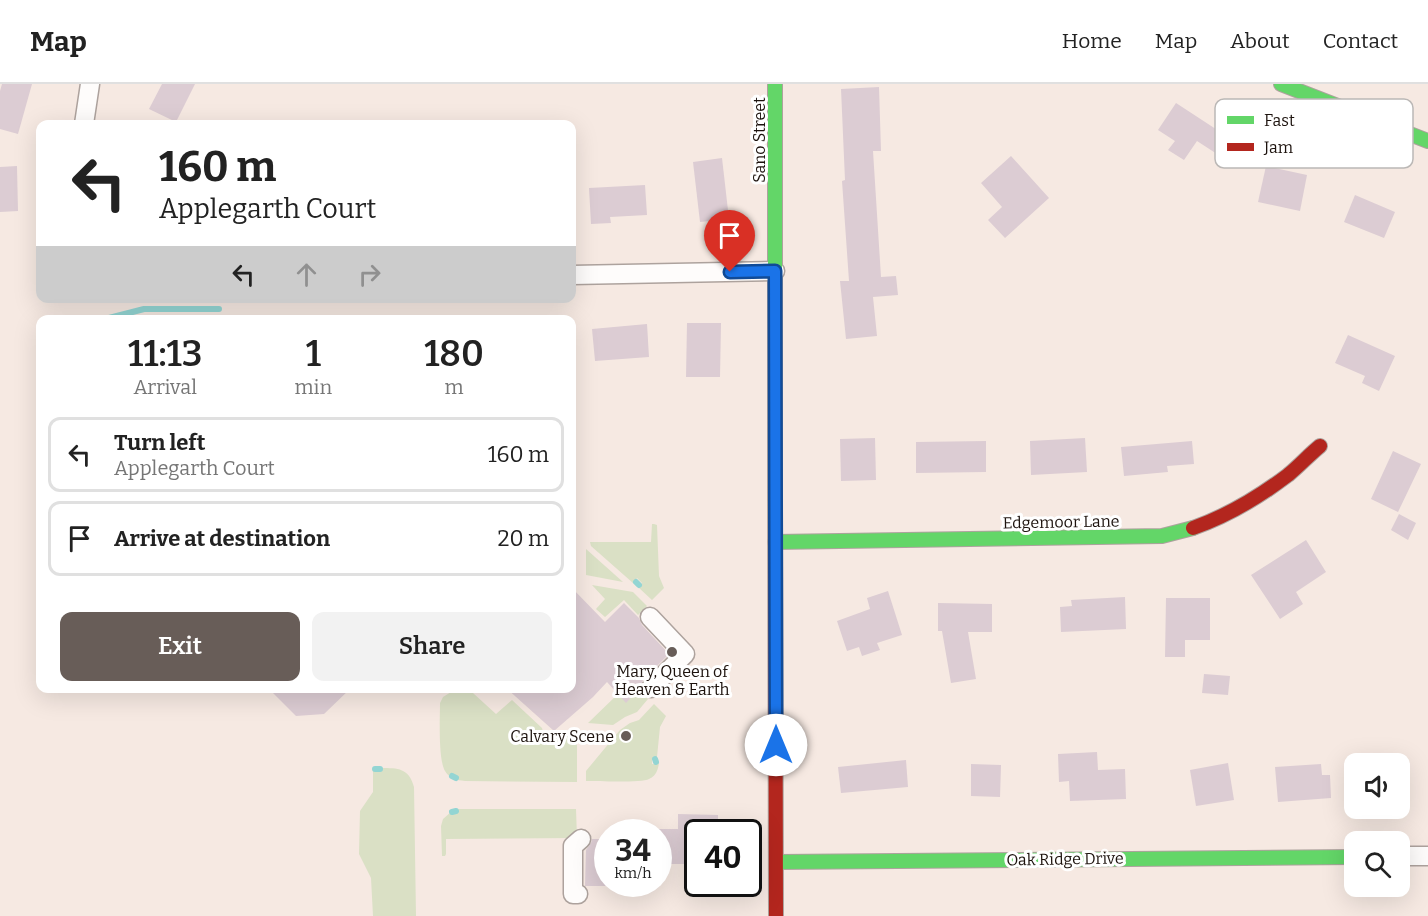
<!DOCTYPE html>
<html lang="en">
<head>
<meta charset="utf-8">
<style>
  body { margin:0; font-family:Bitter,serif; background:#f2f2f2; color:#222; height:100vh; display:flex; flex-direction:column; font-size:22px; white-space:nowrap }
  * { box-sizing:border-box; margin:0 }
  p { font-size:20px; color:#767676 }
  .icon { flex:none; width:33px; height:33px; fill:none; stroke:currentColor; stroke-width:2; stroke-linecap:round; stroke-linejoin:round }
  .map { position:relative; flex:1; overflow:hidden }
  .drawer { position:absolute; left:36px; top:231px; width:540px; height:378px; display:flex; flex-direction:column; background:#fff; border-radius:12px; box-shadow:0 6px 24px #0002 }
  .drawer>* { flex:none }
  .banner { position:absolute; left:36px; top:36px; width:540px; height:183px; border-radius:12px; box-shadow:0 6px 24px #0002; background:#fff; color:#222; overflow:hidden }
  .controls { position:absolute; left:1344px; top:669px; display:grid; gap:12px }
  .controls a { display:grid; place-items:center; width:66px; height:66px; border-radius:12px; background:#fff; box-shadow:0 6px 24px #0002; font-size:30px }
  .speed { position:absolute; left:594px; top:735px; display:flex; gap:12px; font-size:30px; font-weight:700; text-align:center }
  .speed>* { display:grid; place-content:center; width:78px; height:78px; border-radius:50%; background:#fff; box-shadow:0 6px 24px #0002; line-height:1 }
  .speed small { font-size:15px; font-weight:400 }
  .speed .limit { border:3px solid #111; border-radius:9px; background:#fff; color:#111 }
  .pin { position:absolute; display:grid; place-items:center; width:51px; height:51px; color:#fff; margin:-62px -26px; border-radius:50% 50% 50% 0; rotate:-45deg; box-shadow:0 0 6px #0007 }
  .pin .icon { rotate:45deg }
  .me { position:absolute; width:66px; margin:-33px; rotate:0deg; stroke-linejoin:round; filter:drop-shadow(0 0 4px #0008) }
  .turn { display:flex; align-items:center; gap:21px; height:126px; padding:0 24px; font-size:27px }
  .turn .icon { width:78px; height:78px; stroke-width:2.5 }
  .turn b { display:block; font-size:42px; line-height:51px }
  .lanes { display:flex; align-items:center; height:57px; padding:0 24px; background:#0003; justify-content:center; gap:30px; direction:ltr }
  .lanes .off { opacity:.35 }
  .eta { display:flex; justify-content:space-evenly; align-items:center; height:102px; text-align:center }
  .eta b { font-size:36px; font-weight:600; line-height:42px }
  .action { display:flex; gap:12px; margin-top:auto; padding:12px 24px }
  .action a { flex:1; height:69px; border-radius:12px; background:#685d58; color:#fff; font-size:24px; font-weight:600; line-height:69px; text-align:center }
  .action a+a { background:#f2f2f2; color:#222 }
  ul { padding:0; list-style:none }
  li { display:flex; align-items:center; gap:18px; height:75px; margin:0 12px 9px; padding:0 12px; border:3px solid #e0e0e0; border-radius:12px }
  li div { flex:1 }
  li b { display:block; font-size:22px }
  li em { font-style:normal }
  header { display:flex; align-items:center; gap:36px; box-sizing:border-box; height:84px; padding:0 30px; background:#fff; border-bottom:2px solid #e0e0e0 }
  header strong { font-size:28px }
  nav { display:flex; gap:33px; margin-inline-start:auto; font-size:21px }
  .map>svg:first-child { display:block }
</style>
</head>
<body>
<header>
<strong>Map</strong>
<nav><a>Home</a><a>Map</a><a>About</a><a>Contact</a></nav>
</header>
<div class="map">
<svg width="1428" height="832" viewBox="0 0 1428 832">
  <rect width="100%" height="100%" fill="#f6e9e2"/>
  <g fill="#dae0c5">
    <path d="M652,440H654L657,441L659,492L664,504L652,516L638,503L642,499L637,494L633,499L591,462L590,458H651Z"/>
    <path d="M586,465L623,498L586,491Z"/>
    <path d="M592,501L633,508L647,522L638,531L624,516L605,533L596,525L605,515Z"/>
    <path d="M639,605L648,615L637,628L625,633L613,641L588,639L618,610L626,618Z"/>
    <path d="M451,608L473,609L496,630L512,616L542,644L543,648L548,652L564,653L571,646H576L577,649V698L465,697C456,696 450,695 445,687C438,675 440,634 440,619L443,613Z"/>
    <path d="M654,620L666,632L660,643L657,673L652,674V680L659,679C658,686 656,692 649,695C642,699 597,697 586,697V687L620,646L630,639L639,636Z"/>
    <path d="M381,684C398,684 409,684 414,703L416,832H373L371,794L359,770L360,727L373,708V687H381Z"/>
    <path d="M457,725H576L577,754L446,755V770L445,772H442L441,742L443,735L451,728V730L457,729Z"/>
  </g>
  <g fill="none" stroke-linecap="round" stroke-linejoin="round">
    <g stroke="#93d5d3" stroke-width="6">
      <path d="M109,234L144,225H219"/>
      <path d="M636,498L639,501"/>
      <path d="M655,675L656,678"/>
      <path d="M375,685H380"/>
      <path d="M452,692L456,694"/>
      <path d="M452,728L456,727"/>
    </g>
  </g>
  <g fill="#dcccd3">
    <path d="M2,0H32L18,50L0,45V7Z"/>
    <path d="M162,0H195L176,38L149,25Z"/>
    <path d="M879,3L881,67H873L881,193L896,192L898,211L873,213L877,252L846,255L840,197H849L842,97L845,96L841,5Z"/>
    <path d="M1176,19L1228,53L1217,70L1197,57L1184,76L1168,66L1175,57L1158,46Z"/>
    <path d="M1011,72L1049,114L1005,154L988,136L1002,123L981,99Z"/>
    <path d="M722,74L729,135L700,138L693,78Z"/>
    <path d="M17,82L18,127L0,128V83Z"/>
    <path d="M1266,82L1307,91L1300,127L1258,118Z"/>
    <path d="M645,101L647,131L610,133L611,139L591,140L589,104Z"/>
    <path d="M1355,111L1395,128L1384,154L1344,138Z"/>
    <path d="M687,239H721L720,293H686Z"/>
    <path d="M647,240L649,273L595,277L592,245Z"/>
    <path d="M1348,251L1395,272L1379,307L1362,299L1365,292L1335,279Z"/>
    <path d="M875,354L876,396L841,397L840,355Z"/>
    <path d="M1085,354L1087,388L1031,391L1030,357Z"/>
    <path d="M986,357V388L916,389V358Z"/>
    <path d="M1192,357L1194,380L1167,382L1168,388L1124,392L1121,363Z"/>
    <path d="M1393,367L1421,380L1398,428L1371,415Z"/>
    <path d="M1399,430L1416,439L1408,456L1391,446Z"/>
    <path d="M1306,456L1326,488L1296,508L1303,520L1280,535L1251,491Z"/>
    <path d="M572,504L605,538L624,519L639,534L642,541L669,570L643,596L640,604L626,619L607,598L593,613L554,647L506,604H572Z"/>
    <path d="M888,507L902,551L877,559L880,566L862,572L859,563L847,567L837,537L870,525L867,514Z"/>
    <path d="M1125,513L1126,545L1061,548L1060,523L1072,522L1071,516Z"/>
    <path d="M1166,514H1210V556H1185V573H1165Z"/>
    <path d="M938,519L992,520V548H968L976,595L951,599L942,547H938Z"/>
    <path d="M1204,590L1230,592L1228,611L1202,609Z"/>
    <path d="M268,604H351L324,630L296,632Z"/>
    <path d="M1097,668L1098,686L1125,685L1126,715L1070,717L1069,697L1059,698L1058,670Z"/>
    <path d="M906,676L908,703L841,709L838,683Z"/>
    <path d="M1228,679L1234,716L1196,722L1190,686Z"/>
    <path d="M971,680L1001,681L1000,713L971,712Z"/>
    <path d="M1321,680L1322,691H1330L1331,714L1278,718L1275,683Z"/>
    <path d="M678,730L718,731V748H698V780H658V745H678Z"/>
    <path d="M592,755H608V802H585L586,766L591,759Z"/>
  </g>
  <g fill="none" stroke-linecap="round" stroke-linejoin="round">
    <defs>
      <g id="street">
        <path d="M84,40L90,0"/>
        <path d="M572,191L775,187"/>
        <path d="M650,533L685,570L651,604"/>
        <path d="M1400,772H1428"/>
        <path d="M578,810H573V762L581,755"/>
      </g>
      <g id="fast">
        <path d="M775,0V411"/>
        <path d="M1281,0L1428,57"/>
        <path d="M775,458L1162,452L1193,444"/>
        <path d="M776,778L1354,773"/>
      </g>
      <g id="jam">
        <path d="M775,411L776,832"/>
        <path d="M1193,444C1227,432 1259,413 1288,391C1299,382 1309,371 1320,362"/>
      </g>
    </defs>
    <use href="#street" stroke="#ada29d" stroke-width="21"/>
    <use href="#fast" stroke="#ada29d" stroke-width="16"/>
    <use href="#jam" stroke="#ada29d" stroke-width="16"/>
    <use href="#street" stroke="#fefcfb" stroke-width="18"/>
    <use href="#fast" stroke="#63d668" stroke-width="14"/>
    <use href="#jam" stroke="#b3261e" stroke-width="14"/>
  </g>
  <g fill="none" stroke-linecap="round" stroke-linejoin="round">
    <defs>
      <path id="route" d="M730,188L775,187L776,661"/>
    </defs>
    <use href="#route" stroke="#114b97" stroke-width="15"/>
    <use href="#route" stroke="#1a73e8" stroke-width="10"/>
  </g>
  <g fill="#685d58" stroke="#fff" stroke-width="2">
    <circle cx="672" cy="568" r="6"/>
    <circle cx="626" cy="652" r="6"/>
  </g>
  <g text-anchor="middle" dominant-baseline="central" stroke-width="6" stroke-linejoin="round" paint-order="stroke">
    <g font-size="16" fill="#1c120d" stroke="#fff">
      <text transform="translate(759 56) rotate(-90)">Sano Street</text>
      <text transform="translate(1061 438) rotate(-1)">Edgemoor Lane</text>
      <text transform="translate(1065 775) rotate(-1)">Oak Ridge Drive</text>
    </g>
    <g font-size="16" fill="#1c120d" stroke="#fff">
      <text x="672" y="587">Mary, Queen of<tspan x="672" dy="18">Heaven &amp; Earth</tspan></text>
      <text x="614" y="652" text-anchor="end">Calvary Scene</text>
    </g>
  </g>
  <rect x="1215" y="15" width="198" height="69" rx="9" fill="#fff" stroke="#bbb8b6" stroke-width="1.5"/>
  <rect x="1227" y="32" width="27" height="8" fill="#63d668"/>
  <rect x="1227" y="59" width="27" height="8" fill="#b3261e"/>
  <g font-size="16" fill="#1c120d">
    <text x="1264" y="42">Fast</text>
    <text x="1264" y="69">Jam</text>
  </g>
</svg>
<div class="controls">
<a><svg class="icon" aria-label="sound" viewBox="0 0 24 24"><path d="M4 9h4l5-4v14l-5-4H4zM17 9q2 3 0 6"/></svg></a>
<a><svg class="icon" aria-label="search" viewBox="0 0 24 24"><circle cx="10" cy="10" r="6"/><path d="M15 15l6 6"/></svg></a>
</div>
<div class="speed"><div>34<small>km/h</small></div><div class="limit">40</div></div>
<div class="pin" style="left:730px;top:188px;background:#d93025"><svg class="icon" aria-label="arrive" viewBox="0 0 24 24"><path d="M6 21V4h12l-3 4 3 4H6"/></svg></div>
<svg class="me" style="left:776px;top:661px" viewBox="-20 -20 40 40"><circle r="19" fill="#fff"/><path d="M0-13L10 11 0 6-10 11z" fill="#1a73e8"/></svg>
<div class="banner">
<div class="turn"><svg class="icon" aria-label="left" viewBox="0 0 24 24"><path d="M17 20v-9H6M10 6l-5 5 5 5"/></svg><div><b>160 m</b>Applegarth Court</div></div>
<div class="lanes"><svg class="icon" aria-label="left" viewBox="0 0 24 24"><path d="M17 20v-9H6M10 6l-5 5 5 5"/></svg><svg class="icon off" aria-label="ahead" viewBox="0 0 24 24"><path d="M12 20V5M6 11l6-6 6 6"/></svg><svg class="icon off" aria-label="right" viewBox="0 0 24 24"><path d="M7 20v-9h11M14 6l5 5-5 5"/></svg></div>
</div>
<section class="drawer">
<div class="eta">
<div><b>11:13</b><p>Arrival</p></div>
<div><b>1</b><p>min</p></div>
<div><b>180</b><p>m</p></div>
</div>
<ul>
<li><svg class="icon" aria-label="left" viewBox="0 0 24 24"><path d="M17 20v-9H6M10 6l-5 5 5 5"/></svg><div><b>Turn left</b><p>Applegarth Court</p></div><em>160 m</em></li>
<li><svg class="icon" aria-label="arrive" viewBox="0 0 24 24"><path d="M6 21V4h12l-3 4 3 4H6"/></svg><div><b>Arrive at destination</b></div><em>20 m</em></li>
</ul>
<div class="action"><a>Exit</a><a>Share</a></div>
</section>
</div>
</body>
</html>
